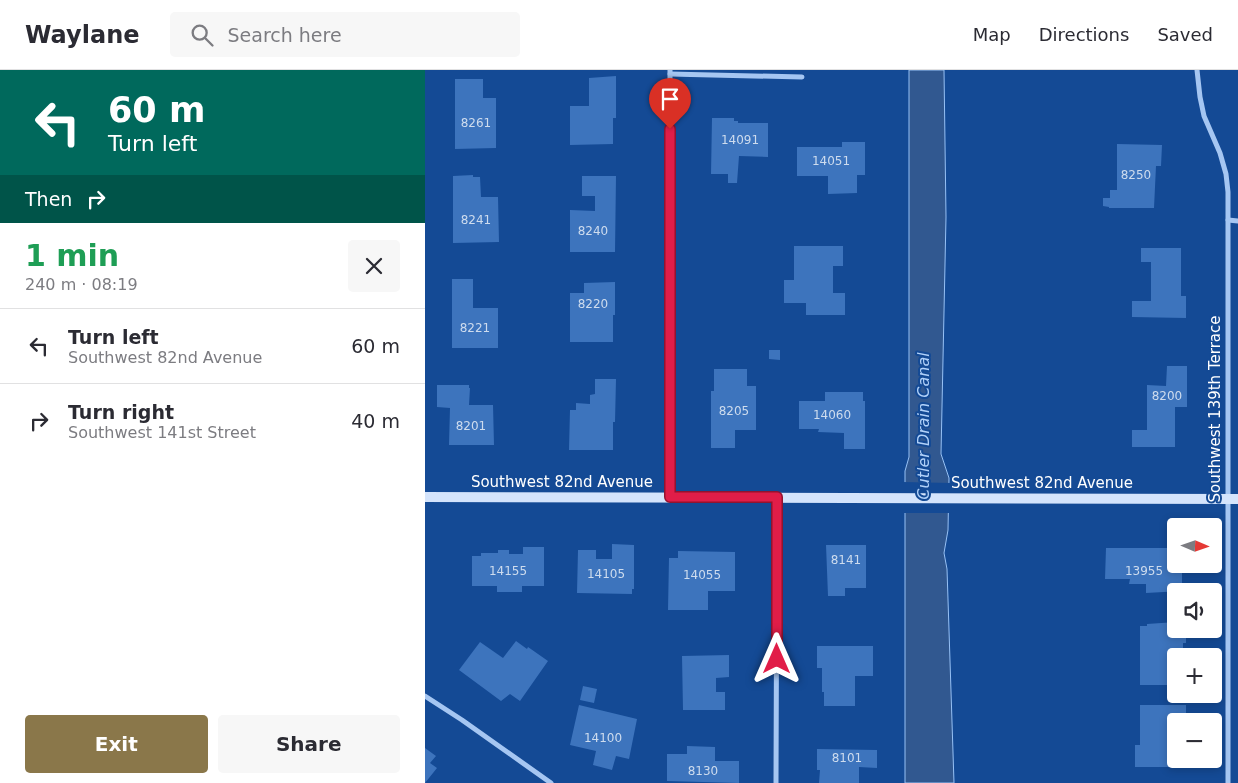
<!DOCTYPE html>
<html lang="en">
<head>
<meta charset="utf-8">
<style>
  body { margin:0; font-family:"DejaVu Sans",sans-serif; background:#f7f7f7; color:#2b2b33; height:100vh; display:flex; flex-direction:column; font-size:19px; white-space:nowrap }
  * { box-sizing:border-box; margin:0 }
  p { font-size:16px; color:#7c7c81 }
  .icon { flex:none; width:28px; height:28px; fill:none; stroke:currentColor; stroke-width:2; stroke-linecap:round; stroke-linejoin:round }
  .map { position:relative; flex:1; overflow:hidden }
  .details { display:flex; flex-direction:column; background:#fff; width:425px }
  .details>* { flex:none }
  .hud { background:#00695c; color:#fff; overflow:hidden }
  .needle { width:32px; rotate:92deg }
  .tools { position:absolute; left:742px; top:448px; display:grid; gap:10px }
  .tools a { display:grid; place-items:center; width:55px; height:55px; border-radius:5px; background:#fff; box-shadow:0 2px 8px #0003; font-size:25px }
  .pin { position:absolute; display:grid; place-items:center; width:42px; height:42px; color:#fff; margin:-51px -21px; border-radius:50% 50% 50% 0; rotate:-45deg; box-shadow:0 0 5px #0007 }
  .pin .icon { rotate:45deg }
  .me { position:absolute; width:55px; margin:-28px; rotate:0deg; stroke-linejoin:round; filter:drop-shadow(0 0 4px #0008) }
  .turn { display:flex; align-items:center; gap:18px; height:105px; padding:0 25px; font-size:22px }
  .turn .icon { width:65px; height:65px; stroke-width:2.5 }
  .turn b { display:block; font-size:35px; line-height:42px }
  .then { display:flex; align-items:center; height:48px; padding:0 25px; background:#0003; gap:10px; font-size:19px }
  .round { display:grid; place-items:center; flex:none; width:52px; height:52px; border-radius:5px; background:#f7f7f7 }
  .summary { display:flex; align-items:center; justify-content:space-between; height:85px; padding:0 25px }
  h1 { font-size:30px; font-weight:600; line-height:38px; color:#1e9e55 }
  .primary-button { display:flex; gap:10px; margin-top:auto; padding:10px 25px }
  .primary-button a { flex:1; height:58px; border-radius:5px; background:#8a774a; color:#fff; font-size:20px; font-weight:600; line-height:58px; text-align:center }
  .primary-button a+a { background:#f7f7f7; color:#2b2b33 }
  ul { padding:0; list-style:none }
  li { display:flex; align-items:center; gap:15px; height:75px; padding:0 25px; border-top:1px solid #e1e1e2 }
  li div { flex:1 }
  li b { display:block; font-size:19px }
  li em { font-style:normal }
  header { display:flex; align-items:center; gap:30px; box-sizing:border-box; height:70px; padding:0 25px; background:#fff; border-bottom:1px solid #e1e1e2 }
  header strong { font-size:24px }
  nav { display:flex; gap:28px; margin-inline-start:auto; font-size:18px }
  .search { width:350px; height:45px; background:#f7f7f7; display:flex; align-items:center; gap:12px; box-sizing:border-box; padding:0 18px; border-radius:5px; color:#7c7c81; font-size:19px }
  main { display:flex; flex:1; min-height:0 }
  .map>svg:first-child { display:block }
</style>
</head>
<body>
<header>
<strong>Waylane</strong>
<div class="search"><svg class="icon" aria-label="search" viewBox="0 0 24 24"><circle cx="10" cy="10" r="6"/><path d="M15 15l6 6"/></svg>Search here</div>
<nav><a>Map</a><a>Directions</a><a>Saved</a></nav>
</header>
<main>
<section class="details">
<div class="hud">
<div class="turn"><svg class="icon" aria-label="left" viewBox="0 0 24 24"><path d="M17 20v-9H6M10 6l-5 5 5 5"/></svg><div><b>60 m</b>Turn left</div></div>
<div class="then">Then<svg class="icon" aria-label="right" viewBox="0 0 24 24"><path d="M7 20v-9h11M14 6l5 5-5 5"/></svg></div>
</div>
<div class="summary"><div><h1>1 min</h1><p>240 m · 08:19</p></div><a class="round"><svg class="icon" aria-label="close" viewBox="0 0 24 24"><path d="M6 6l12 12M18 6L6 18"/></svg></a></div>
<ul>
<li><svg class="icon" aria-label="left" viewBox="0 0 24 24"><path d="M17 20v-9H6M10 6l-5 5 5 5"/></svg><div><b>Turn left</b><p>Southwest 82nd Avenue</p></div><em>60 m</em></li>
<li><svg class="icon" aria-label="right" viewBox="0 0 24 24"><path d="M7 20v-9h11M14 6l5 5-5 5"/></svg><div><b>Turn right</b><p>Southwest 141st Street</p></div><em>40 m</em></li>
</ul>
<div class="primary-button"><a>Exit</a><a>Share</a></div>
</section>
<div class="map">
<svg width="813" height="713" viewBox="0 0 813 713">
  <rect width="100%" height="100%" fill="#144a95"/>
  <path fill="#315890" stroke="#97c1f5" d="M484,0H519L521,147L516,384L524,408L523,460L519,483L522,499L529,713H480V401L484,387Z"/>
  <path fill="#144a95" d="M477,412L526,413V443H477Z"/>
  <g fill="#3d74bd">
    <path d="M191,6V48H188V74L145,75V36H164V8Z"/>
    <path d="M30,9H58V28H71V78L30,79Z"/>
    <path d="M287,48H309V51H313V53H343V87L314,86L312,113H303V104H286Z"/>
    <path d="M417,72H440V105H432V123L403,124V106H372V77H417Z"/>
    <path d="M692,74L737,75L736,96H731L729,138H684V137L678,136V128H685V120H692Z"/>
    <path d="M48,105V107H55L56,127H73L74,172L28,173V106Z"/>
    <path d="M157,106H191L190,182H145V140L170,141V126H157Z"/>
    <path d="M369,176H418V196H408V223H420V245H381V233H359V210H369Z"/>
    <path d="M716,178H756V226H761V248L707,247V231H726V192H716Z"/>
    <path d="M27,209H48V238H73V278H27Z"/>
    <path d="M190,212V245H188V272H145V223H159V213Z"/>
    <path d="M344,280H355V290L344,289Z"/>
    <path d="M742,296H762V337H750V377H707V360H722V315L741,316Z"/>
    <path d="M289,299H322V316H331V360H310V378H286V321H289Z"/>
    <path d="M170,309H191L190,352H188V380H144L145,340H151V333L165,334V325L170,324Z"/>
    <path d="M12,315H44V318H45L44,335H68L69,375H24L25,338L12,337Z"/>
    <path d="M400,322H438V331H440V379H419V363L393,362L394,359H374V331H400Z"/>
    <path d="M187,474L209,475V519H207V524L152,523L153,480H171V489H187Z"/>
    <path d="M401,475H441V518H420V526H403Z"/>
    <path d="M98,477H119V516H97V522H72V516H47V486H56V483H73V480H84V484H98Z"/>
    <path d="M681,478H751V494H757V521L721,523V514H704L705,509H680Z"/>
    <path d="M253,481L310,482V521H283V540H243L244,488H253Z"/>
    <path d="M751,552V559H761V573H758V586H751V615H715V556H722V554Z"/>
    <path d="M91,571L102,579L103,577L123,591L95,631L85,624L76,631L34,600L55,572L78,588Z"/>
    <path d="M392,576H448V606H430V636H399V622H397V598H392Z"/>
    <path d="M304,585V607L291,608V622H300V640H258L257,586Z"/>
    <path d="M158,616L172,619L169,633L155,630Z"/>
    <path d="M154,635L212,649L204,689L191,686L187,700L168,695L171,681L145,675Z"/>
    <path d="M715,635H761V651H751V689H761V697H710V675H715Z"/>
    <path d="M262,676L290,677V691H314V713L242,711V684H262Z"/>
    <path d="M0,678L11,686L5,693L12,698L0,713Z"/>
    <path d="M392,679L452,680V698L434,697V713H394L395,700H392Z"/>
  </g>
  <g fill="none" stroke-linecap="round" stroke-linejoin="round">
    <g stroke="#a5c6f2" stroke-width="5">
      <path d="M245,0V427"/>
      <path d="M772,0L775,27L779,46L795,83L801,104L803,122V713"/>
      <path d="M245,4L377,7"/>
      <path d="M803,150L813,151"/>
      <path d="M0,626L37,650L126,713"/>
      <path d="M351,713L352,427"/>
    </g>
    <path stroke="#d4e4fc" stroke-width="10" d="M0,427L813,429"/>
  </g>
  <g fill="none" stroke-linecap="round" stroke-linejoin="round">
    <defs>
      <path id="route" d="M245,59V427H352V589"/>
    </defs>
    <use href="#route" stroke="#92132f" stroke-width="12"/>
    <use href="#route" stroke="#e11d48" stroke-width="9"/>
  </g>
  <g text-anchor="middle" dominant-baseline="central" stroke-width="4" stroke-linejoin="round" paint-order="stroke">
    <g font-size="12" fill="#cedcee">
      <text x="51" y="53">8261</text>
      <text x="315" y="70">14091</text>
      <text x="406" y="91">14051</text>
      <text x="711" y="105">8250</text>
      <text x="51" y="150">8241</text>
      <text x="168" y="161">8240</text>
      <text x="168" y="234">8220</text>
      <text x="50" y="258">8221</text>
      <text x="742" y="326">8200</text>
      <text x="309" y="341">8205</text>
      <text x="407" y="345">14060</text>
      <text x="46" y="356">8201</text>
      <text x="421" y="490">8141</text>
      <text x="83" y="501">14155</text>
      <text x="719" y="501">13955</text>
      <text x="181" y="504">14105</text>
      <text x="277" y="505">14055</text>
      <text x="178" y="668">14100</text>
      <text x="422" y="688">8101</text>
      <text x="278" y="701">8130</text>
    </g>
    <g font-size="15" fill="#fff" stroke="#144a95">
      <text transform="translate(790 339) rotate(-90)">Southwest 139th Terrace</text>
      <text x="137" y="412">Southwest 82nd Avenue</text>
      <text x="617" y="413">Southwest 82nd Avenue</text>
    </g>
    <g font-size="16" font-style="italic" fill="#b1d1f9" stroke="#144a95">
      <text transform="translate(498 356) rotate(-90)">Cutler Drain Canal</text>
    </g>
  </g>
</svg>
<div class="tools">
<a><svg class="needle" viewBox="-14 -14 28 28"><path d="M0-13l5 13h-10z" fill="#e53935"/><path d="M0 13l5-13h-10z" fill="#7c7c81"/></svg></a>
<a><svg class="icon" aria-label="sound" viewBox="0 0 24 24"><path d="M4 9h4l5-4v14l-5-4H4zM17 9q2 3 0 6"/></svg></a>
<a>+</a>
<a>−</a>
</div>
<div class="pin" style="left:245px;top:59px;background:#d93025"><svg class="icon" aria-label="arrive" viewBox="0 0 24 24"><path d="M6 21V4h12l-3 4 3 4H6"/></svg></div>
<svg class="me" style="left:352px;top:589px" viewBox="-20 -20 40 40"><path d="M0-17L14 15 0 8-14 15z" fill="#e11d48" stroke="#fff" stroke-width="4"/></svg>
</div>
</main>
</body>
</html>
